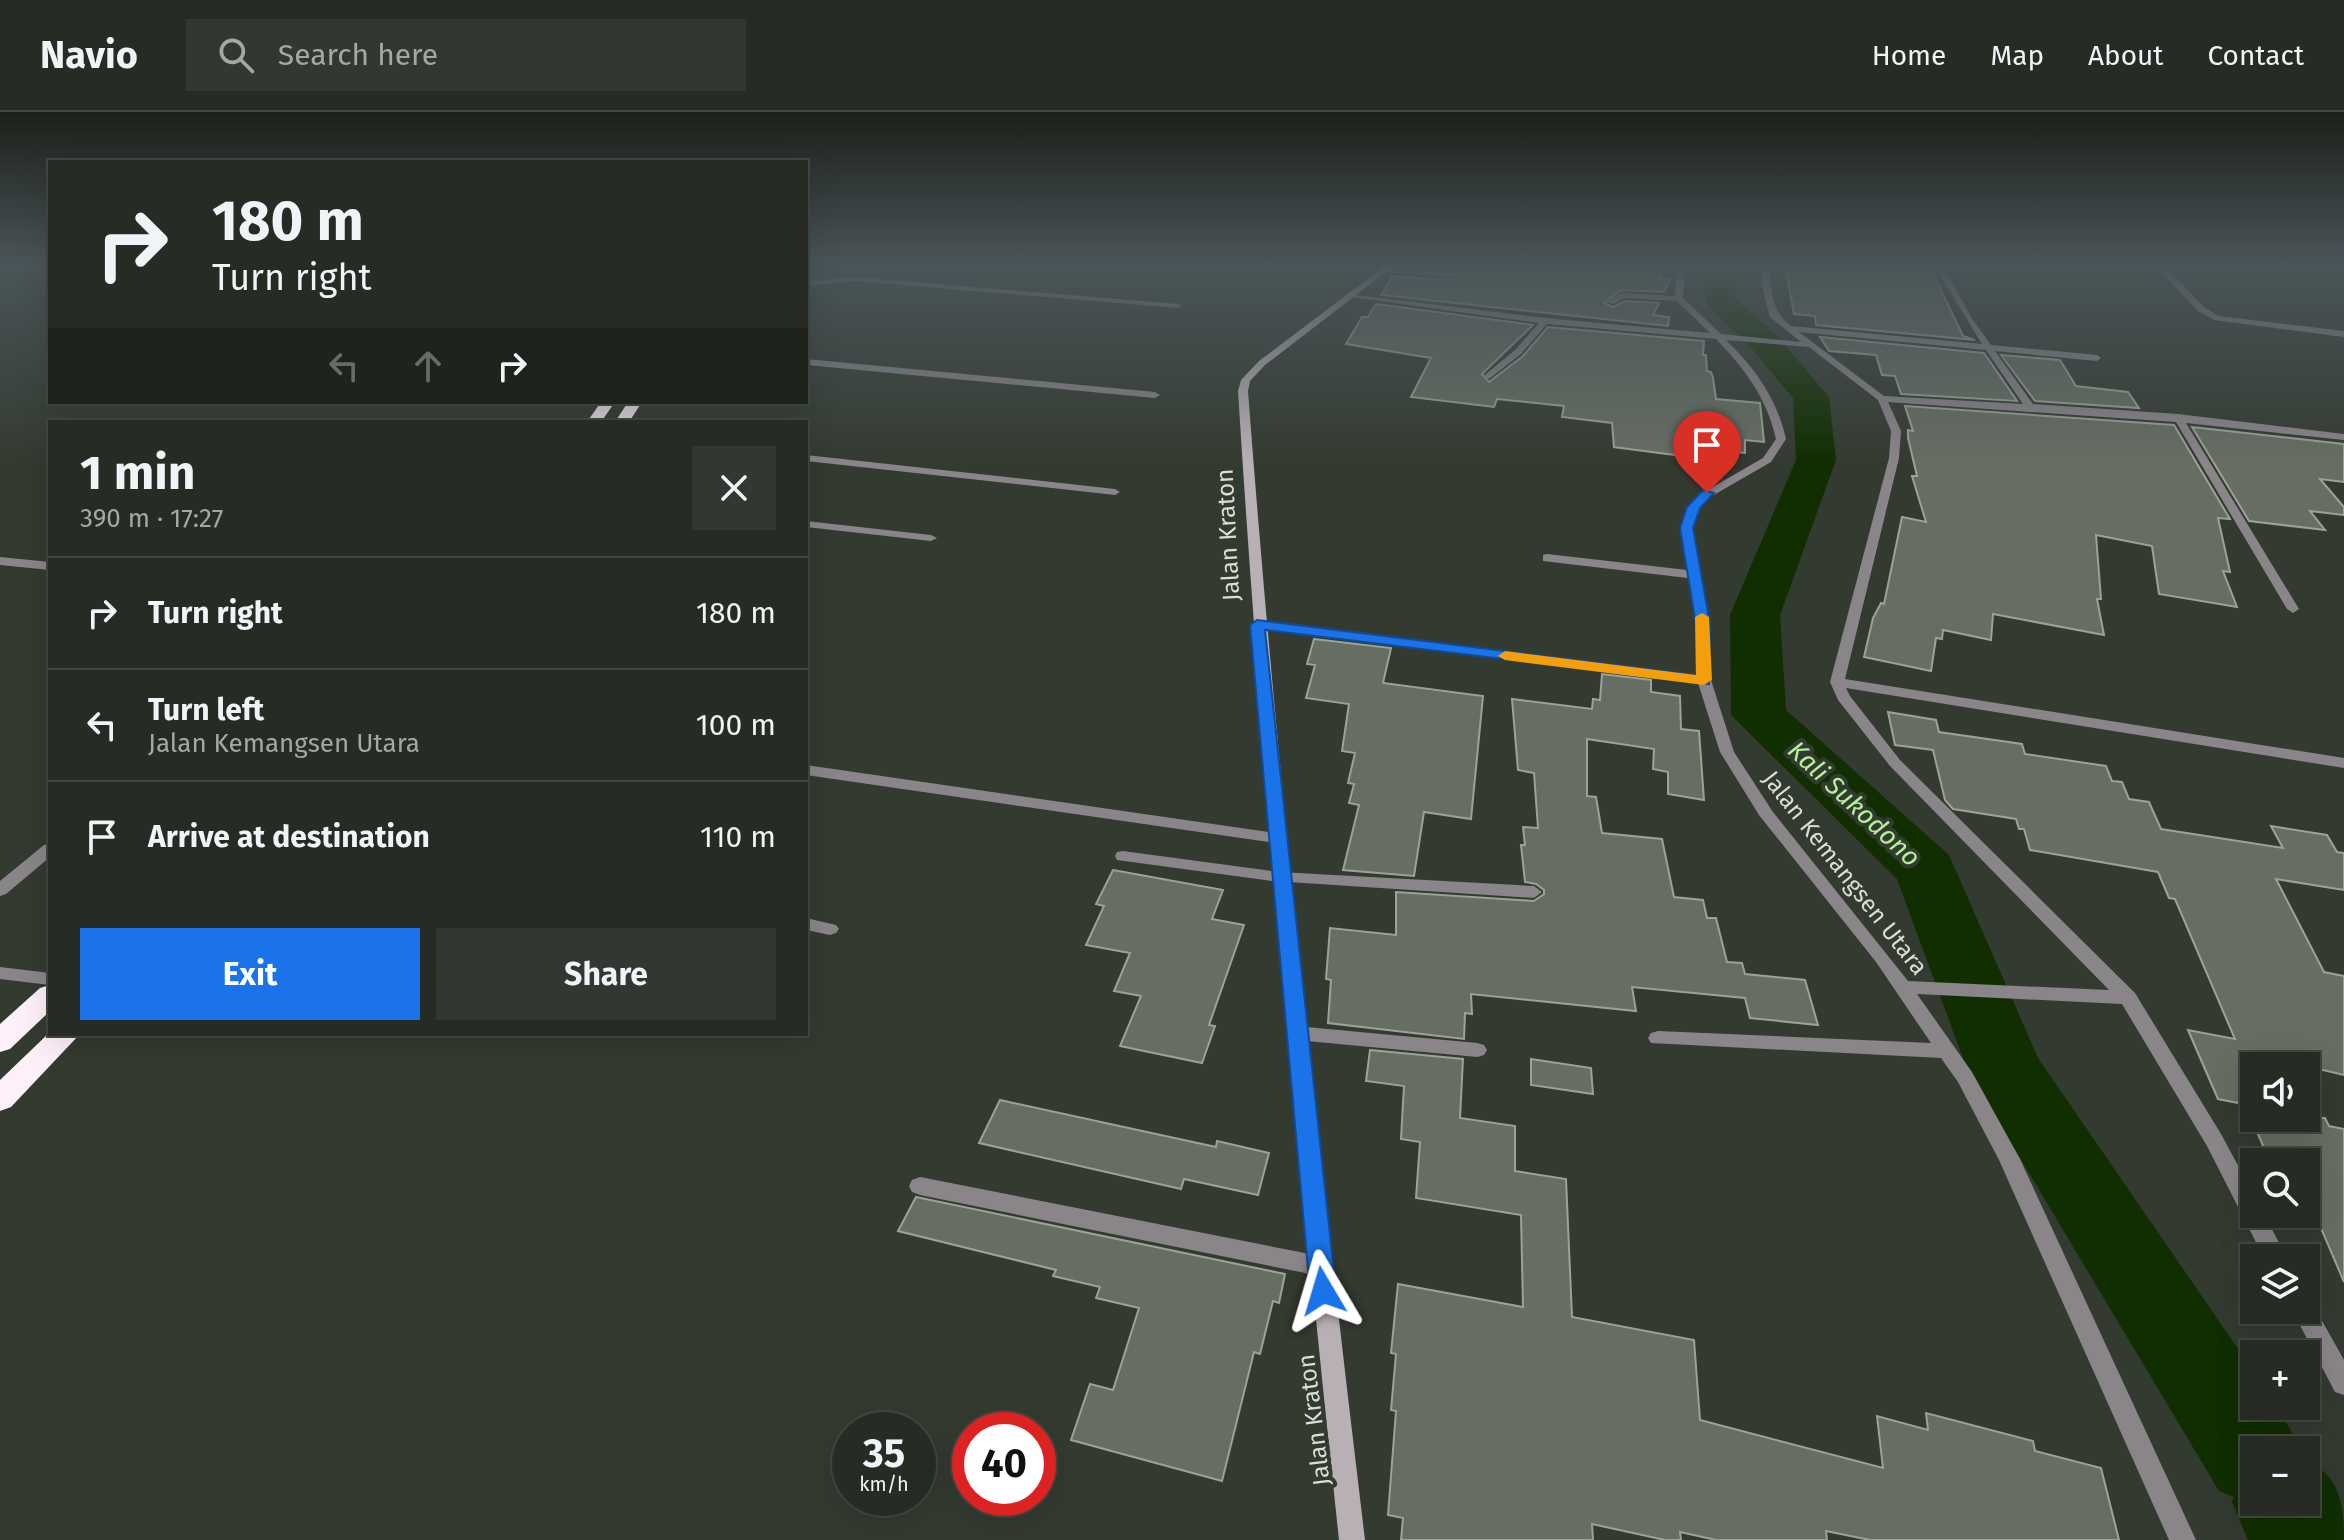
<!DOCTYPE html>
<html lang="en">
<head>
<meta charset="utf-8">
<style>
  body { margin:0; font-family:"Fira Sans",sans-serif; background:#323831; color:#f1f3f6; height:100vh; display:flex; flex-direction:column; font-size:30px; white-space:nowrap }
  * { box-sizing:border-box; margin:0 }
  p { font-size:26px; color:#a4a7a6 }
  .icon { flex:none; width:44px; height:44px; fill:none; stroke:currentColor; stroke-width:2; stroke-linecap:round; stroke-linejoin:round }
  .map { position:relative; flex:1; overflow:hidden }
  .details { position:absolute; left:48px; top:308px; width:760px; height:616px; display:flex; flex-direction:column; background:#262c24; border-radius:0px; box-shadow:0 8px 32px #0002,0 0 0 2px #424841 }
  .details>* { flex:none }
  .guide { position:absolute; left:48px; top:48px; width:760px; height:244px; border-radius:0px; box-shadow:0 8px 32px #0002,0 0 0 2px #424841; background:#262c24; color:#f1f3f6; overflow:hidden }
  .fabs { position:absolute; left:2240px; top:940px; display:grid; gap:16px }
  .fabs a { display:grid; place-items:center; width:80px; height:80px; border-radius:0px; background:#262c24; box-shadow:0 8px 32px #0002,0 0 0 2px #424841; font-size:40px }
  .speed { position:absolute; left:832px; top:1300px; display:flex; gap:16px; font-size:40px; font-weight:700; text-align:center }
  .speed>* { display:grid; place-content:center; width:104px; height:104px; border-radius:50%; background:#262c24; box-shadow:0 8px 32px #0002,0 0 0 2px #424841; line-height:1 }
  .speed small { font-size:20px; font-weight:400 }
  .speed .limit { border:12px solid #d22; background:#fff; color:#111 }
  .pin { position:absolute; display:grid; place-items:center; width:68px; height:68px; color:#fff; margin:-82px -34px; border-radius:50% 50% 50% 0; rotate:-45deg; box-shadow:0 0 8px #0007 }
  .pin .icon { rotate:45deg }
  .me { position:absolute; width:88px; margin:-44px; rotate:353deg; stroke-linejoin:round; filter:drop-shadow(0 0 6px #0008) }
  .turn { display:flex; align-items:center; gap:28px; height:168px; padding:0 32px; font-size:36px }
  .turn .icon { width:104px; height:104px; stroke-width:2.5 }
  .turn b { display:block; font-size:56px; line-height:68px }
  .lanes { display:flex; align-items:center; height:76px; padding:0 32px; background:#0003; justify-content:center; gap:40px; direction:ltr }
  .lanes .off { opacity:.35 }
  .round { display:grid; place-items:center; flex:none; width:84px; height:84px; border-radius:0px; background:#323831 }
  .headline { display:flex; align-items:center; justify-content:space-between; height:136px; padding:0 32px }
  h1 { font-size:48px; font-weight:700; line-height:60px }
  .button { display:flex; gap:16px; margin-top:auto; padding:16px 32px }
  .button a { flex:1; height:92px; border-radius:0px; background:#1a73e8; color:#fff; font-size:32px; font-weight:700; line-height:92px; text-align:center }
  .button a+a { background:#323831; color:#f1f3f6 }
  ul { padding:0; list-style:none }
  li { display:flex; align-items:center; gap:24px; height:112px; padding:0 32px; border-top:2px solid #424841 }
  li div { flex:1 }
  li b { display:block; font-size:30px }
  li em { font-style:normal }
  header { display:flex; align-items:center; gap:48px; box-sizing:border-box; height:112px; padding:0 40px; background:#262c24; border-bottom:2px solid #424841 }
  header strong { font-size:38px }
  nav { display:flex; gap:44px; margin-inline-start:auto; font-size:28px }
  .search { width:560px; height:72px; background:#323831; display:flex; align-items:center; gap:20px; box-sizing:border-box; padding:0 28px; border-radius:0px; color:#a4a7a6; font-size:30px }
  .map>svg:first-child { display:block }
</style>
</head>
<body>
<header>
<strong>Navio</strong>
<div class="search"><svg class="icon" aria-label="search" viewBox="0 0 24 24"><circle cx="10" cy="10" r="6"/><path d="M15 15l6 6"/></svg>Search here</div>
<nav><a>Home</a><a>Map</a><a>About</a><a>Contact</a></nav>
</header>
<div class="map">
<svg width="2344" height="1428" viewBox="0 0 2344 1428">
  <rect width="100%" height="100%" fill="#333a30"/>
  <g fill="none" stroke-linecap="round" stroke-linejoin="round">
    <path fill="#102e00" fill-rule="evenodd" d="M1704,153H1732L1736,187L1776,223L1829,285L1836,348L1780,503L1786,598L1949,743L2038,946L2254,1260V1294H2278L2301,1338H2254V1390H2306V1349C2341,1363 2344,1395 2344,1428H2248L2232,1390L2234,1385L2219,1379L1967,957L1897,767L1731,603L1730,503L1796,348L1793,286L1752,237L1705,190Z"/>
  </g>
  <g fill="#666d62" stroke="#9ba397" stroke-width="2">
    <path d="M1400,153H1648L1661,157L1659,166L1670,167L1664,180L1622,178L1604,191L1613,195L1625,189L1659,191L1653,203L1669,205L1668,214L1381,183L1393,164L1451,168L1458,164L1451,158Z"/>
    <path d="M1785,153H1929L1963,224L1975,228L1816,213L1815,204L1794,202Z"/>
    <path d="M1376,192L1533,213L1482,262L1489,270L1523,244L1548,215L1704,229L1703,243H1706L1707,259L1711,260L1713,266L1716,287L1760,291L1764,330L1745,328V341L1727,339V349L1667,342L1614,335L1612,311L1562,305L1564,294L1497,287L1494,295L1411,285L1431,246L1346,232L1362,205H1368Z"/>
    <path d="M1820,225L1984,241L2017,289L1901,282L1895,264L1882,263L1876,243L1829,239Z"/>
    <path d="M2001,243L2060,248L2076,274L2128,280L2139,296L2035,289Z"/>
    <path d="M1905,294L2174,313L2230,407L2218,406L2230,460L2223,459L2237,495L2159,482L2152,434L2096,423L2101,487H2097L2104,523L1993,502L1991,528L1943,518L1942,527L1936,526L1931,559L1864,545L1873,506L1881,491L1884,492L1902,405L1926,410L1912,364H1917L1908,326V318L1913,319Z"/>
    <path d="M2192,315L2344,332V370L2320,367L2344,395V403L2310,399L2325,418L2249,409Z"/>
    <path d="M1314,527L1391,536L1383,571L1483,584L1471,707L1424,700L1414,764L1343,758L1359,693L1349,691L1354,672L1348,671L1355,641L1342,639L1349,592L1306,586L1315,553L1307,552Z"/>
    <path d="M1602,562L1651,568V580L1680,584L1681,617L1699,619L1704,688L1668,682V660L1653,657L1654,637L1587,627V684L1596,685L1602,721L1662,727L1674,785L1703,788L1707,806H1716L1727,850L1742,851L1745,862L1805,868L1818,913L1750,906L1745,886L1632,875L1636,899L1471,882L1472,902L1465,901L1464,927L1328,911L1331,868L1326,867L1330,816L1396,823V780L1534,789L1544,782V778L1536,772L1525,770L1521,733H1525L1523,715L1538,716L1534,661L1518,658L1512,587L1592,597L1593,587L1600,588Z"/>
    <path d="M1888,600L1936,608L1939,620L2022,632L2025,642L2106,654L2112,669L2122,670L2129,687L2149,690L2161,717L2283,736L2271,714L2327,723L2337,740L2344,741V778L2276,767L2324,860L2344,864V963L2306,954H2254V994L2218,987L2188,918L2235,927L2175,787L2169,786L2158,760L2030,738L2024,717H2019L2016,707L1953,697L1945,688L1933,638L1895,633Z"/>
    <path d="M1113,758L1223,778L1212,807L1244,813L1209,913L1215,914L1202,951L1120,934L1141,884L1114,879L1130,841L1086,833L1104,794L1096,792Z"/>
    <path d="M1370,938L1463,947L1460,1006L1515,1014V1059L1566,1067L1572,1205L1694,1228L1700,1308L1883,1356L1877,1304L1928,1318L1926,1301L2033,1329L2035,1339L2101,1356L2119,1428H1870L1826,1419L1827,1428H1716L1680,1420L1681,1428H1665L1592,1412L1593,1428H1401L1403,1406L1388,1403L1396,1299L1391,1298L1396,1242L1391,1241L1398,1172L1523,1195L1521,1103L1416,1086L1420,1030L1401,1027L1404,974L1366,969Z"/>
    <path d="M1531,947L1591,956L1593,982L1531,973Z"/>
    <path d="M1000,988L1216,1035L1217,1029L1269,1041L1258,1083L1184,1067L1181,1077L979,1031Z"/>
    <path d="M2251,1006H2325L2329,1014L2344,1017V1170L2306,1081V1050H2270Z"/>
    <path d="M916,1085L1285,1162L1279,1191L1273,1189L1260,1242L1254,1240L1222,1369L1071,1328L1090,1272L1113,1278L1139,1196L1096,1186L1100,1175L1053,1164L1056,1158L898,1119Z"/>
  </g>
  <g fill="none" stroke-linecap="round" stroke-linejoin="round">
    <g fill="#8a8589" fill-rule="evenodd">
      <path d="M2163,158H2169L2204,195L2219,204L2344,219V225L2214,208L2198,199L2163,162Z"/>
      <path d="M853,165L1178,192L1182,194L1178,196L853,169L806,174V170Z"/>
      <path d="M806,247L1155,280L1160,283L1155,286L806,253Z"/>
      <path d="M806,343L1115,377L1120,380L1115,383L806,349Z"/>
      <path d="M806,409L931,423L937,426L931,429L806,415Z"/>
      <path d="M1547,442L1696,459L1702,463L1696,467L1543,449V443Z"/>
      <path d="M0,445L50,450V458L0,453Z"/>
      <path d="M50,732V745L6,782L0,784V769L44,733Z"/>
      <path d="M1123,739L1279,760L1287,765L1279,770L1117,748L1115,744L1117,740Z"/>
      <path d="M806,806L836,813L839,817L836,821L830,823L806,818Z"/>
      <path d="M0,855L50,861V873L0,867Z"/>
    </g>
    <g fill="#8a8589" fill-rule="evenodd">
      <path d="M0,153L50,157V161L0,155Z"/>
      <path d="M1677,153H1685L1683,186L1721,222L1801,230L1770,205L1762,174L1763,153H1771C1770,177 1771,199 1791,214L1982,232L1934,153H1942L1973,208L1991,233L2097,243L2101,246L2097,249L1995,239L2033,292L2178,302L2344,322V328L2186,311L2299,497L2293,501L2287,497L2176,310L1888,290L1901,319L1899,346L1845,567L2344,646V656L1846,576L1850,584L1900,648L2135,881L2221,1022L2254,1083V1102H2264L2287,1146H2264L2207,1034L2122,892L1917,882L1972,960L2020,1047L2196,1428H2169L1999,1048L1958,970L1941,946L1651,931L1648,926L1651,921L1658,919L1931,931L1876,850L1759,703L1720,640L1698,571L1257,517L1251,513L1257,509L1697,563V512L1680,416L1688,395L1697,384L1763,346L1776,327C1767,286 1745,257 1716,227L1547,212L1521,242L1489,267L1484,264L1486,262L1515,238L1539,211L1344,184L1348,182L1545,206L1710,221L1677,189L1624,186L1614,192L1607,190L1622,181L1675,184ZM1799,220L1986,238L2023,292L1884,284ZM1726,228L1809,235L1878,288L1891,319L1889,346L1830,570L1838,588L1890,654L2109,878L1908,869L1773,700L1734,640L1711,568L1709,512L1692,416L1705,388L1771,350L1786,327C1777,287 1756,257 1726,228Z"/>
      <path d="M1384,156L1451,161L1455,163L1451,165L1381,160Z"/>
      <path d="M806,653L1276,721L1284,726L1276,731L806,663Z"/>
      <path d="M1279,760L1534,774L1542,780L1534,786L1273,769L1271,765L1273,761Z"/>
      <path d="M1296,914L1477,931L1484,933L1487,938L1484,943L1477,945L1296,928L1289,926L1286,921L1289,916Z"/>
      <path d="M920,1065L1320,1144L1328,1147L1331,1154L1328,1161L1320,1164L920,1083L912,1080L909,1074L912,1068Z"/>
      <path d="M2306,1188L2312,1191L2344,1248V1283L2335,1280L2292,1198H2306Z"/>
    </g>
    <path fill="#b9b0b6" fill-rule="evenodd" d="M1386,153H1395L1265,253L1250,269L1248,279C1277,663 1319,1046 1365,1428H1339C1298,1046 1262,663 1238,279L1241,268L1259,249Z"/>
    <g fill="#fdf0f9" fill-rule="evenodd">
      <path d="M601,290H615L601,310H587Z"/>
      <path d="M628,290H642L629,310H615Z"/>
      <path d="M50,873V899L10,937L0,940V912L40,876Z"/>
      <path d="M50,920L80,922L11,995L0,999V968Z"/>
    </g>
  </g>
  <linearGradient id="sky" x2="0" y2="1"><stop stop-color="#1c201a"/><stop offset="0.43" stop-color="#4a5559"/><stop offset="1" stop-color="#4a5559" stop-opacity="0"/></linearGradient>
  <rect width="2344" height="353" fill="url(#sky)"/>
  <path fill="#1a73e8" stroke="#114b97" stroke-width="2" d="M1703,378L1714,381L1700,396L1693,416L1710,512L1709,572L1265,518L1336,1179L1332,1188L1323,1191L1314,1188L1310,1179L1250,513L1257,508L1696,563V512L1680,416L1687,395Z"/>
  <path fill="#f59e0b" d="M1702,501L1709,505L1712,568L1704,573L1505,548L1498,544L1505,539L1696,563L1695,505Z"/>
  <g text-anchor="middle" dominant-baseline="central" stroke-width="8" stroke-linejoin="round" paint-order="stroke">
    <g font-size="24" fill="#daded8" stroke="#333a30">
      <text transform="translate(1228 423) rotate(-93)">Jalan Kraton</text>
      <text transform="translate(1845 761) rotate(52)">Jalan Kemangsen Utara</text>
      <text transform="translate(1314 1308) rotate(-97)">Jalan Kraton</text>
    </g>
    <g font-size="26" font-style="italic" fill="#b4f198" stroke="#333a30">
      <text transform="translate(1854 692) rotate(43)">Kali Sukodono</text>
    </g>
  </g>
</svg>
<div class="fabs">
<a><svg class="icon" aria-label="sound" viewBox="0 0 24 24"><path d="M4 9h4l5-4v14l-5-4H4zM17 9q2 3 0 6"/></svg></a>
<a><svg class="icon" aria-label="search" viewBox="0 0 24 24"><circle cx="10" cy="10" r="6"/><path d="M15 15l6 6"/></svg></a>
<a><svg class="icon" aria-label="layers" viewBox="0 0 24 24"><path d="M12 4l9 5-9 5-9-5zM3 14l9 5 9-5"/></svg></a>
<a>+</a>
<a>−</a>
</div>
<div class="speed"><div>35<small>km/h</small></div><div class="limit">40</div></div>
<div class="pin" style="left:1707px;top:381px;background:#d93025"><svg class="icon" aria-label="arrive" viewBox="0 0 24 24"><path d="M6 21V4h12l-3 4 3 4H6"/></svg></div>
<svg class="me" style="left:1323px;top:1179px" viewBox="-20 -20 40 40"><path d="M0-17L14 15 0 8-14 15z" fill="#1a73e8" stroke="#fff" stroke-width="4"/></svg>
<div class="guide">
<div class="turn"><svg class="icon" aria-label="right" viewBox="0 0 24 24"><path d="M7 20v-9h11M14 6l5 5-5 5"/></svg><div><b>180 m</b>Turn right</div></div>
<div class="lanes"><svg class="icon off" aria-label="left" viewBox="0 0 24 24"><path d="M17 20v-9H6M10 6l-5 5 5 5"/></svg><svg class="icon off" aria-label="ahead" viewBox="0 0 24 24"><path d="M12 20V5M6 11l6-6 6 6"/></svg><svg class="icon" aria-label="right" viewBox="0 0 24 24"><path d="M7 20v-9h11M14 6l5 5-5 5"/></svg></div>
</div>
<section class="details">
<div class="headline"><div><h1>1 min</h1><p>390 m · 17:27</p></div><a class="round"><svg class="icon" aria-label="close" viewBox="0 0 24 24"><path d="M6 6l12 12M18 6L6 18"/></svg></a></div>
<ul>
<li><svg class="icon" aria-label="right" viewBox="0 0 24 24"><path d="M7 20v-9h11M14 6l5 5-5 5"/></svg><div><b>Turn right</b></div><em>180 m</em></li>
<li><svg class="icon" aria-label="left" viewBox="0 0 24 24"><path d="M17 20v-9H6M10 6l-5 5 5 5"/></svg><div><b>Turn left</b><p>Jalan Kemangsen Utara</p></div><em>100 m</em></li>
<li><svg class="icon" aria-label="arrive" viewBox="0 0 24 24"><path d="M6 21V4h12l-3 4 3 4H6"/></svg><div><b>Arrive at destination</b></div><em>110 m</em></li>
</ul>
<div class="button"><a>Exit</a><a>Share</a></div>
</section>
</div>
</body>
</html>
